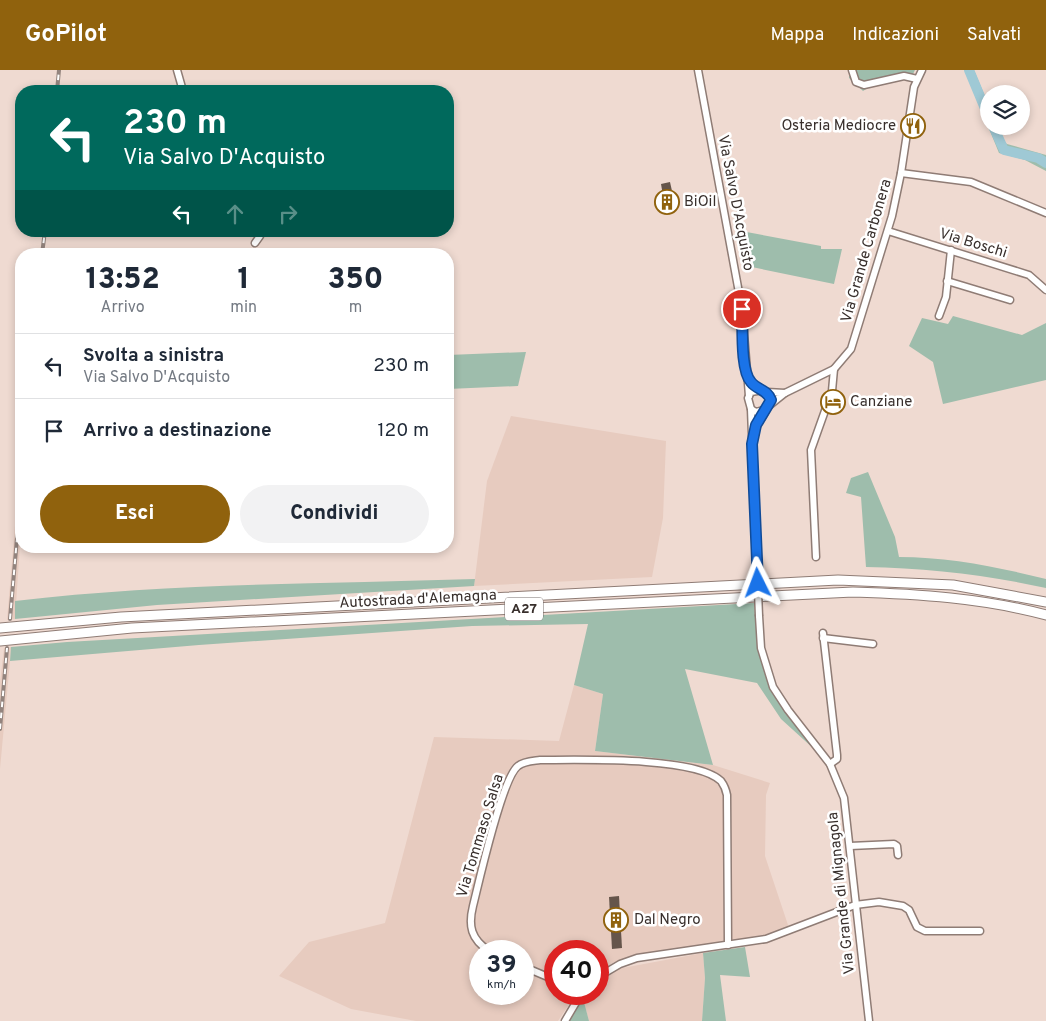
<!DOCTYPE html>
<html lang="it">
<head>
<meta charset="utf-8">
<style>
  body { margin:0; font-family:Overpass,sans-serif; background:#f2f2f3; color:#1f2937; height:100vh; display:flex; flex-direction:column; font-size:19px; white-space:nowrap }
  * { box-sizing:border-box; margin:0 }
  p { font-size:16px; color:#747a83 }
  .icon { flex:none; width:28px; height:28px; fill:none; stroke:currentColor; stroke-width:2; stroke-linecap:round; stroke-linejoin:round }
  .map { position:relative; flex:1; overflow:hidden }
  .side { position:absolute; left:15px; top:178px; width:439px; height:305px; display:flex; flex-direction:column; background:#fff; border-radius:20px; box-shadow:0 2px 8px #0003 }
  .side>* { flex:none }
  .top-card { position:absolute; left:15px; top:15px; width:439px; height:152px; border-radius:20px; box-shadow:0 2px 8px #0003; background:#00695c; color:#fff; overflow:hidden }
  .controls { position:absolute; left:980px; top:15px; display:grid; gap:10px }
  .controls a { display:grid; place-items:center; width:50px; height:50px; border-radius:50%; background:#fff; box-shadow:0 2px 8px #0003; font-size:25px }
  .speed { position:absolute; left:469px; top:870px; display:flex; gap:10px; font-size:25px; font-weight:700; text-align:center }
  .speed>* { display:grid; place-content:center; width:65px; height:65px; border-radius:50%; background:#fff; box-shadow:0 2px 8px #0003; line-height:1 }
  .speed small { font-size:12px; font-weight:400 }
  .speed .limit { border:8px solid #d22; background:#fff; color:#111 }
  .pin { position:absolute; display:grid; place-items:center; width:42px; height:42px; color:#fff; margin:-21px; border:2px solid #fff; border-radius:50%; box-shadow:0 1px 5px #0007 }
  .me { position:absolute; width:55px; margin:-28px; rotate:357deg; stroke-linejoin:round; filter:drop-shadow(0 0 4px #0008) }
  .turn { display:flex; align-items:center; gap:18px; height:105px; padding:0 25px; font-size:22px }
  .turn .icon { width:65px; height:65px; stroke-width:2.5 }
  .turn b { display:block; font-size:35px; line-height:42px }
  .lanes { display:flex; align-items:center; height:48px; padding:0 25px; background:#0003; justify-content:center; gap:25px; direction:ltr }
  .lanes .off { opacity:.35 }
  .eta { display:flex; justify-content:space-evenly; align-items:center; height:85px; text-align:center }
  .eta b { font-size:30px; font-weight:800; line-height:35px }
  .primary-button { display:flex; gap:10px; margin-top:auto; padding:10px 25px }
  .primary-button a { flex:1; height:58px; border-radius:30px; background:#90620d; color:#fff; font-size:20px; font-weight:800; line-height:58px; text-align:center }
  .primary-button a+a { background:#f2f2f3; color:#1f2937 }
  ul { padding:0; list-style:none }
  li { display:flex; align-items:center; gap:15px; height:65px; padding:0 25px; border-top:1px solid #e0e1e3 }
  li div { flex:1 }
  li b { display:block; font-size:19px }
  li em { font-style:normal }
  header { display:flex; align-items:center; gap:30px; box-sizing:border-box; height:70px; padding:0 25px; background:#90620d; color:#fff }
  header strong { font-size:24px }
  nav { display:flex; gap:28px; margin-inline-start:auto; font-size:18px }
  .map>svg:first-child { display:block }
</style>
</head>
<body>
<header>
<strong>GoPilot</strong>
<nav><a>Mappa</a><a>Indicazioni</a><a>Salvati</a></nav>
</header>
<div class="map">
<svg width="1046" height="951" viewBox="0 0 1046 951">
  <rect width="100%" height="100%" fill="#efdad1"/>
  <g fill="#e7cbbf" fill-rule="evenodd">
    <path d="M511,346L666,371L663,448L652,507L474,516L487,411Z"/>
    <path d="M21,385V460L15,549L7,550Z"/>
    <path d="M11,577L10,591L0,699V613L4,578Z"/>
    <path d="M574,615L603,624L595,681L713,695L770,713L766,725L765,786L789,858L773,864L614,892L598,902V881H555V924H576L558,951H416L351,939L279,906L309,872L385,853L434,667L559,671ZM480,881H522V924H480Z"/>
    <path d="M703,883L705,908L702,951H589L583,928L586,924H598V912L617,899Z"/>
  </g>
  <g fill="#9ebdac">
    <path d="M850,0H915L913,4C892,2 880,10 863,21L849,8Z"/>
    <path d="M965,0H974L989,36V56H997L1002,70L1007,74L1046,85V101L1025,90L999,83Z"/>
    <path d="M736,160L821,176V179H842L834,214L742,195Z"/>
    <path d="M953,246L1022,265L1046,253V310L943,334L933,292L909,276L922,248L948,254Z"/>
    <path d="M526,282L518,316L448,319V285Z"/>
    <path d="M868,402L895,467L899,487C948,487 998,497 1046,509V518C986,505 927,498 866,497L861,427L846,423L851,408Z"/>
    <path d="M475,509L474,516L157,535L15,549V531C167,513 322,514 475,509Z"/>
    <path d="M754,533L758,582L772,620L825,689L781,649L757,613L685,599L713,695L595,681L603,624L574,615L588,554L472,556L199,575L10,591L11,577L67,572Z"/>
    <path d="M745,877L750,907L720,905L726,951H702L705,908L703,883Z"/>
    <path d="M583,928L589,951H568Z"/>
  </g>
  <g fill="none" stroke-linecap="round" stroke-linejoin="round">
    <g stroke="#9fc9d5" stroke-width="10">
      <path d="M969,0L989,48"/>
      <path d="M993,56L1004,80L1038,88L1046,93"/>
    </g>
  </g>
  <g fill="#65554b">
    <path d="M670,112L672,121H668L672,142L666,143L661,114Z"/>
    <path d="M619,826L622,878L612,879L609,827Z"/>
  </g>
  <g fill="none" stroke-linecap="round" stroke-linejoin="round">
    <defs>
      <g id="minor">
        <path d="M177,0L183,21"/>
        <path d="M698,0L742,239L749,326"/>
        <path d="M852,0L856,12L864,15L904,6L917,9"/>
        <path d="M901,103L971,112L1046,143"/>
        <path d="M888,161L1029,205L1046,220"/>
        <path d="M255,173L260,166L258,161"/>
        <path d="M947,211L1010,230"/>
        <path d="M939,246L946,227L951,180"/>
        <path d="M767,322L785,323L770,335"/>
        <path d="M785,323L834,299L851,279L892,146L901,103L914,17L922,0"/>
        <path d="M751,339L757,497"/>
        <path d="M754,363C758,351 767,342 771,330L763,320L751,322L748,328L751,339L756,342L767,339"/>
        <path d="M816,487L811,380L832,321L834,299"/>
        <path d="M759,546L761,578L773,617L788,640L830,694L844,728L869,951"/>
        <path d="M823,563L837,685V689L830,694"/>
        <path d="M823,568L873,574"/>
        <path d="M850,776L894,774L897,776L898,785"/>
        <path d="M489,881C471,869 468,856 473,836C479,812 502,708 518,696C524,691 533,691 540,690C577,690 695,686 721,711C724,715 726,720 727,725L728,875"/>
        <path d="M522,896L555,910"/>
        <path d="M598,907L620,894L637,888L766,869L855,835L879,832L903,836L909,840L917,857L925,861H980"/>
        <path d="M565,951L581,924"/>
      </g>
      <g id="highway">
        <path d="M0,558L121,547L838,510L953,515L1046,532"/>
        <path d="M0,571L132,558L853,522C918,524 983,528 1046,545"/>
      </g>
    </defs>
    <use href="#minor" stroke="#8f7c75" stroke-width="9"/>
    <use href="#highway" stroke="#8f7c75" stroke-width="11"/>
    <use href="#minor" stroke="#fff" stroke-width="6"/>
    <use href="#highway" stroke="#fff" stroke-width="9"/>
    <defs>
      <g id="rail">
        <path d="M57,21L59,0"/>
        <path d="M42,184L45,161"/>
        <path d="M10,549L21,422"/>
        <path d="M0,659L7,578"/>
      </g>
    </defs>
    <use href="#rail" stroke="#93847e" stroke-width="4"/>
    <use href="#rail" stroke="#fff" stroke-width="2" stroke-dasharray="5.5" stroke-linecap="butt"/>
    <defs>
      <path id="minor-bridge" d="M757,497L759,546"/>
    </defs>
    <use href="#minor-bridge" stroke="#8f7c75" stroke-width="9" stroke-linecap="butt"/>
    <use href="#minor-bridge" stroke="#fff" stroke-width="6"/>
  </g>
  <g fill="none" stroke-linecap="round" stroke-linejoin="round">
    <defs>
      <path id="route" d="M742,239C743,256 740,300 751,312C757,320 767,319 771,330L756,355L752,374L758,513"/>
    </defs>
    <use href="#route" stroke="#114b97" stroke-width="12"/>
    <use href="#route" stroke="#1a73e8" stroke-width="9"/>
  </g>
  <defs>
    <symbol id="restaurant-ring" viewBox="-11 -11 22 22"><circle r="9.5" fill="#fff" stroke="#90620d" stroke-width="1.5"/><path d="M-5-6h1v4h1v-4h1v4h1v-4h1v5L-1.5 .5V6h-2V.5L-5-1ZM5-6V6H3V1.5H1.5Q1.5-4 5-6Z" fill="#90620d"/></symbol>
    <symbol id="building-ring" viewBox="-11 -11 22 22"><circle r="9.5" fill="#fff" stroke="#90620d" stroke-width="1.5"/><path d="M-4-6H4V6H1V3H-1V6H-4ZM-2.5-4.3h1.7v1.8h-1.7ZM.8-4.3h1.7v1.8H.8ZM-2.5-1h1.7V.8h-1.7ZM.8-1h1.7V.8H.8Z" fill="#90620d"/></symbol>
    <symbol id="hotel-ring" viewBox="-11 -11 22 22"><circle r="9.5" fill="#fff" stroke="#90620d" stroke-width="1.5"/><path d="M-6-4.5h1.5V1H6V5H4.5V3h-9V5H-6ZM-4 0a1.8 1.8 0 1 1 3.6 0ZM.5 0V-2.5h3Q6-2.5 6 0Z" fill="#90620d"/></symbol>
  </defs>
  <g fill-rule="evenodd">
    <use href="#restaurant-ring" x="899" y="42" width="28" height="28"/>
    <use href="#building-ring" x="653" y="118" width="28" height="28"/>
    <use href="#hotel-ring" x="819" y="318" width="28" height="28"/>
    <use href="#building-ring" x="602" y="836" width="28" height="28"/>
  </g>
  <g text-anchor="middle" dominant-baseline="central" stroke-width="5" stroke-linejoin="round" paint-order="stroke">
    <rect fill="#fff" stroke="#746d6b" stroke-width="1" x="505" y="527.5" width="38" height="23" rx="4"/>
    <g font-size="14" font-weight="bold" fill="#382f2c">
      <text x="524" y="539">A27</text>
    </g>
    <g font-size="15" fill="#382f2c" stroke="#fff" text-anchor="start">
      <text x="896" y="56" text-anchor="end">Osteria Mediocre</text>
      <text x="684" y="132">BiOil</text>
      <text x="850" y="332">Canziane</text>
      <text x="634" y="850">Dal Negro</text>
    </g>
    <g font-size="15" fill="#382f2c" stroke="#fff">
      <text transform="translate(735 133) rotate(79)">Via Salvo D'Acquisto</text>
      <text transform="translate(973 174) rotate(17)">Via Boschi</text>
      <text transform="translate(867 181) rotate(-74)">Via Grande Carbonera</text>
      <text transform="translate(418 530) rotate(-3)">Autostrada d'Alemagna</text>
      <text transform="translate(481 766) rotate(-73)">Via Tommaso Salsa</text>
      <text transform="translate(842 823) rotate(-96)">Via Grande di Mignagola</text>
    </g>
  </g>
</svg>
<div class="controls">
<a><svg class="icon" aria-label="layers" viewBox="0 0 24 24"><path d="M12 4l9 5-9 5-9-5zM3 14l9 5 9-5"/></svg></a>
</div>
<div class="speed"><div>39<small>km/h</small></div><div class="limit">40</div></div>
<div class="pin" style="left:742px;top:239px;background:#d93025"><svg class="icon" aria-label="arrive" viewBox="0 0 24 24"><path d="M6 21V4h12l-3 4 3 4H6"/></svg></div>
<svg class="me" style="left:758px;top:513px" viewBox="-20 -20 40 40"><path d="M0-17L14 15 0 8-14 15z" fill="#1a73e8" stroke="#fff" stroke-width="4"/></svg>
<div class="top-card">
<div class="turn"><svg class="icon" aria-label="left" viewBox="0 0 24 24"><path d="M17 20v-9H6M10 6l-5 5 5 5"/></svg><div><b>230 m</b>Via Salvo D'Acquisto</div></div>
<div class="lanes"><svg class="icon" aria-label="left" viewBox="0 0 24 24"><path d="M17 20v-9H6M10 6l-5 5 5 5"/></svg><svg class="icon off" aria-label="ahead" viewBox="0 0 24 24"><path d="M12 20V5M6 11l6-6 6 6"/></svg><svg class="icon off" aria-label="right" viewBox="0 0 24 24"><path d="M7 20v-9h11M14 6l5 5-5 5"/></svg></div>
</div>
<section class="side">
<div class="eta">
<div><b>13:52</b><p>Arrivo</p></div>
<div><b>1</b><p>min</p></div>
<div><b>350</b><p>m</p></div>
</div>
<ul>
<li><svg class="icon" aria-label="left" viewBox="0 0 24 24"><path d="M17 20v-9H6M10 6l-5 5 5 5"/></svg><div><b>Svolta a sinistra</b><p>Via Salvo D'Acquisto</p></div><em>230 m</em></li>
<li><svg class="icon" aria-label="arrive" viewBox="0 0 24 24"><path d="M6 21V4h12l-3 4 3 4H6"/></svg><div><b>Arrivo a destinazione</b></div><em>120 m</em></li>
</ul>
<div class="primary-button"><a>Esci</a><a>Condividi</a></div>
</section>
</div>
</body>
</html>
